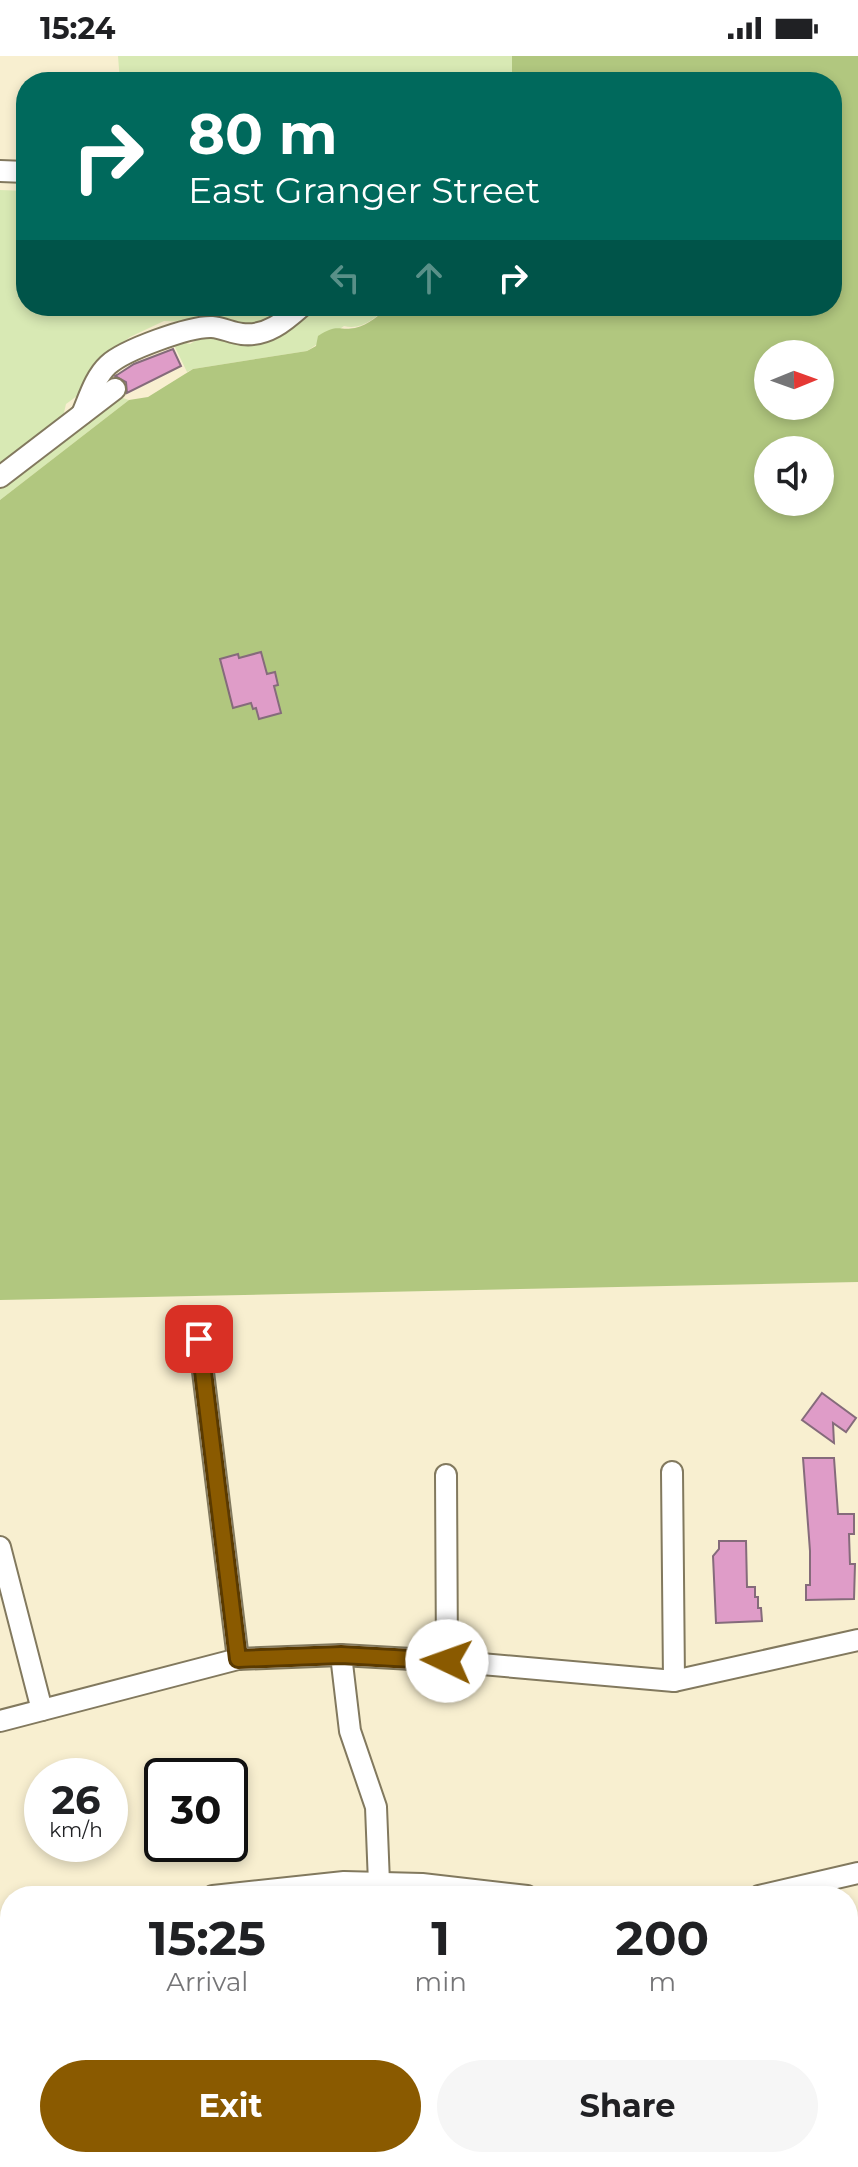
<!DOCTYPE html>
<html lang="en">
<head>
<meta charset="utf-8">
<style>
  body { margin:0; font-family:Montserrat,sans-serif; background:#f6f6f6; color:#202124; height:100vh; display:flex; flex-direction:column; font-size:30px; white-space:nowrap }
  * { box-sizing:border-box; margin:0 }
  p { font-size:26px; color:#757577 }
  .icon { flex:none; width:44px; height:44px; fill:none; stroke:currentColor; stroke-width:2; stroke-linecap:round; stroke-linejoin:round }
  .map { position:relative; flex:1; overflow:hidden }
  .drawer { position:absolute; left:0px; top:1830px; width:858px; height:282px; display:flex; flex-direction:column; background:#fff; border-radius:32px 32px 0 0; box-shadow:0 4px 12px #0003 }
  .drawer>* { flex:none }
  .guide { position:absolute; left:16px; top:16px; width:826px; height:244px; border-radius:32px; box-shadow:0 4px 12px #0003; background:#00695c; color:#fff; overflow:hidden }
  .needle { width:52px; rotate:89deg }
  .tools { position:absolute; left:754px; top:284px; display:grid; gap:16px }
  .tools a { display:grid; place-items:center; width:80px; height:80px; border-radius:50%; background:#fff; box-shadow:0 4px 12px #0003; font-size:40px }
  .speed { position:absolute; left:24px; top:1702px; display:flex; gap:16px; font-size:40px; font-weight:700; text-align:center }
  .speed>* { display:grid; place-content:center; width:104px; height:104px; border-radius:50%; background:#fff; box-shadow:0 4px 12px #0003; line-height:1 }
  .speed small { font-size:20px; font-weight:400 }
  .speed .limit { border:4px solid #111; border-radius:12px; background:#fff; color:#111 }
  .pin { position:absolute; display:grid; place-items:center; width:68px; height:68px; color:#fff; margin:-34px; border-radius:16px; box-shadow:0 4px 12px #0006 }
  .me { position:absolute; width:88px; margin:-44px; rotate:273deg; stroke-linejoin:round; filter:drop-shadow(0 0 6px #0008) }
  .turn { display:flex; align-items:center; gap:28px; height:168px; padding:0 40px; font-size:36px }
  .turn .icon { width:104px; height:104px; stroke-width:2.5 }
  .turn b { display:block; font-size:56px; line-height:68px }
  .lanes { display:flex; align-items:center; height:76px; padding:0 40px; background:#0003; justify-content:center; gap:40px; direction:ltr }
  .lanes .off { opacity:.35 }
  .eta { display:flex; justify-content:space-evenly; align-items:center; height:136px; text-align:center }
  .eta b { font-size:48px; font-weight:700; line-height:56px }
  .primary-button { display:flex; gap:16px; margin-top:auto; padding:16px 40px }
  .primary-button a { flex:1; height:92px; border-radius:48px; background:#8a5a00; color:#fff; font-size:32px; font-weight:700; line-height:92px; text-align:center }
  .primary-button a+a { background:#f6f6f6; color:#202124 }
  .status { display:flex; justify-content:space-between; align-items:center; height:56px; padding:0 40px; background:#fff; direction:ltr }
  .status svg { height:22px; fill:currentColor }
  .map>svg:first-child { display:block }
</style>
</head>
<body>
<div class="status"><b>15:24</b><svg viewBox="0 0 49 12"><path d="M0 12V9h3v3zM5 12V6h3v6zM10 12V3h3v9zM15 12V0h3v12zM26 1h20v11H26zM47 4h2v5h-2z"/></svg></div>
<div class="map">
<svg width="858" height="2111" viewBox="0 0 858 2111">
  <rect width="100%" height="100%" fill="#f8efd0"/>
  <g fill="#d8e9b4">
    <path d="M118,0H512V26H120Z"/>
    <path d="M0,134L26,135V250H295L269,269L164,265L130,281L93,309L77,340L66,348L62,365L0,413Z"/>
    <path d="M309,250H389C376,261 362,275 344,270L307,295L193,313L187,316L174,289L182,286L190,288L200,282L218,278L233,282Z"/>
    <path d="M123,342L129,344L0,444V426L116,343Z"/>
  </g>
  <path fill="#b1c77f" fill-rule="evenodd" d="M512,0H858V1226L0,1244V444L129,344L148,341L193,313L307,295L316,290L318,280C338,267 338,275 355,272C369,269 379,259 389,250H832V26H512ZM768,298H820V350H768ZM768,394H820V446H768Z"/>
  <g fill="#df9cc8" stroke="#856b7b" stroke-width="2">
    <path d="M173,293L181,310L127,337L126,326L115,320L117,319L134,308Z"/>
    <path d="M261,596L267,618L275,616L278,629L274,630L281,657L259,663L256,652L253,653L251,647L233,652L220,603L238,598L239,602Z"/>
    <path d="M822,1337L856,1362L846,1376L833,1367L834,1387L802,1364Z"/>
    <path d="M803,1402H834L838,1458H854V1478H849L850,1508H855L854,1543L806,1544V1529H810V1495Z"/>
    <path d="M719,1485H746L747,1531H755V1541H758V1552H761L762,1565L716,1567L713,1500L719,1493Z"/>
  </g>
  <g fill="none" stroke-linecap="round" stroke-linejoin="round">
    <defs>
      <g id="minor">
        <path d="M0,115L26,116"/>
        <path d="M82,358C89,342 95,321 108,309C124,294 190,270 212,271C223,272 232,277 242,278C267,281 285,265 302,250"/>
        <path d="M0,421L115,333"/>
        <path d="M199,1283L238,1603"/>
        <path d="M672,1416L674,1625"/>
        <path d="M446,1419L447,1605"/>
        <path d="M0,1491L42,1654"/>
        <path d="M341,1599L350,1675L376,1751L379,1827"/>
        <path d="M0,1665L238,1603L341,1599L447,1605L674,1625L858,1584"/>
        <path d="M213,1840L344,1826L422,1828L527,1840"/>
        <path d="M759,1840L858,1817"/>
        <path d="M0,1950L10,1961"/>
        <path d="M99,2102L104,2111"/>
        <path d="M370,2102L376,2111"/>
        <path d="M768,2111L770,2102"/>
      </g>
    </defs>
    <use href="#minor" stroke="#82795e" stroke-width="24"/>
    <use href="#minor" stroke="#fff" stroke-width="20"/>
  </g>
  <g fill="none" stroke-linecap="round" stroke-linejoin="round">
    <defs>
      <path id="route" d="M199,1283L238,1603L341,1599L447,1605"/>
    </defs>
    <use href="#route" stroke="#5a3a00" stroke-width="20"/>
    <use href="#route" stroke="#8a5a00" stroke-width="14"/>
  </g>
</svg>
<div class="tools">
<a><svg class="needle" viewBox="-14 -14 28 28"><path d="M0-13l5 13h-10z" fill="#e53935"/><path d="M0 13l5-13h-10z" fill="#757577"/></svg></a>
<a><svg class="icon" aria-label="sound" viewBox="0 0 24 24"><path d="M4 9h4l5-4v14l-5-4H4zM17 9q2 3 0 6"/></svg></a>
</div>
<div class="speed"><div>26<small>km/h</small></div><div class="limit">30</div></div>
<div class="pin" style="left:199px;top:1283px;background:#d93025"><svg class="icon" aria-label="arrive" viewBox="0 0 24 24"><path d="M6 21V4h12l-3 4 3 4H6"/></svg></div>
<svg class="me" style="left:447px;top:1605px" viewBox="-20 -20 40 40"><circle r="19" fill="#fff"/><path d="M0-13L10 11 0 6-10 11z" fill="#8a5a00"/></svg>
<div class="guide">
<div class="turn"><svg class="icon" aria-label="right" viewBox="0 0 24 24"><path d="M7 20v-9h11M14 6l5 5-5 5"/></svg><div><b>80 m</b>East Granger Street</div></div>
<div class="lanes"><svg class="icon off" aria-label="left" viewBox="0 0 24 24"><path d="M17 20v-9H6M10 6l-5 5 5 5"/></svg><svg class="icon off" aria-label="ahead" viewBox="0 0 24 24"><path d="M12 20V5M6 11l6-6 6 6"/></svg><svg class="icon" aria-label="right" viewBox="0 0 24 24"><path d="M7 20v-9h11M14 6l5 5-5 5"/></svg></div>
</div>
<section class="drawer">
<div class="eta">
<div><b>15:25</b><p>Arrival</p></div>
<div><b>1</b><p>min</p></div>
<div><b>200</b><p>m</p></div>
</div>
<div class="primary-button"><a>Exit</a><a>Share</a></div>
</section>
</div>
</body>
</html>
